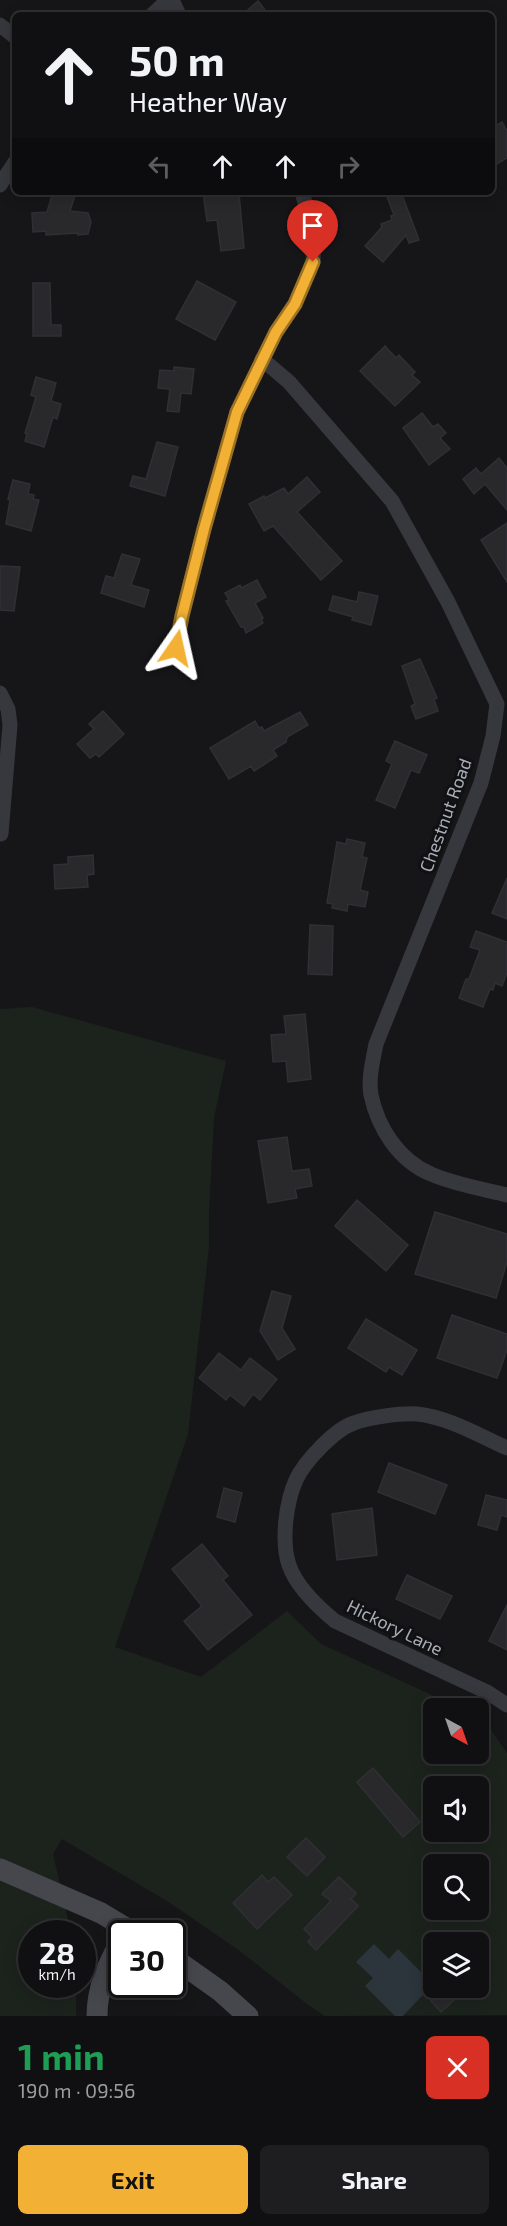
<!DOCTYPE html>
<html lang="en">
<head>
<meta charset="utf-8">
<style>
  body { margin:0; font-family:"Exo 2",sans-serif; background:#1e1e20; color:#f1f3f6; height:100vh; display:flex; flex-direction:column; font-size:22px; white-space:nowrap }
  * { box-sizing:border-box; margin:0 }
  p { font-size:20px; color:#9c9d9f }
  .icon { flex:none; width:33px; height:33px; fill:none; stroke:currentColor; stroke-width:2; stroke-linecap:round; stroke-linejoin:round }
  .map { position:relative; height:2016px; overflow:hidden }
  .panel { display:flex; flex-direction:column; background:#101012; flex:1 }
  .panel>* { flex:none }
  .banner { position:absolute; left:12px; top:12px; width:483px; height:183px; border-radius:9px; box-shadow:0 3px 15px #0003,0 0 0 2px #303032; background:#101012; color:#f1f3f6; overflow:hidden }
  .needle { width:39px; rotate:140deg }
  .controls { position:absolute; left:423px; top:1698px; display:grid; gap:12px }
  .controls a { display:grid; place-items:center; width:66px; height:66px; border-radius:9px; background:#101012; box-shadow:0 3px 15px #0003,0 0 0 2px #303032; font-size:30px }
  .speed { position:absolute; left:18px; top:1920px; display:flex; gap:12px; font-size:30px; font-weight:700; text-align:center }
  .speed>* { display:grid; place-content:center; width:78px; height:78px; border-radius:50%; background:#101012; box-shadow:0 3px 15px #0003,0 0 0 2px #303032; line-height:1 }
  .speed small { font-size:15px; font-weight:400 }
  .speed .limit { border:3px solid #111; border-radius:9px; background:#fff; color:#111 }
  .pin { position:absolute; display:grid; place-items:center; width:51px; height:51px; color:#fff; margin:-62px -26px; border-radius:50% 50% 50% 0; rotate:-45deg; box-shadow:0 0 6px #0007 }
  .pin .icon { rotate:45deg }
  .me { position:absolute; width:66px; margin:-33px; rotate:11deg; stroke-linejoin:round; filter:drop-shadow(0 0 4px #0008) }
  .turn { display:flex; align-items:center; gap:21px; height:126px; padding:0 18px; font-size:27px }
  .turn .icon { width:78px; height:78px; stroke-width:2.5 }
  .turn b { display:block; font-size:42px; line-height:51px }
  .lanes { display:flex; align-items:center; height:57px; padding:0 18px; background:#0003; justify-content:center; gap:30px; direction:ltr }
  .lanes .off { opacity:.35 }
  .round { display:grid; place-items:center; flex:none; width:63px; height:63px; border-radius:9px; background:#1e1e20 }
  .headline { display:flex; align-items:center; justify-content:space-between; height:102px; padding:0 18px }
  h1 { font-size:36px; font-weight:700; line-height:45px; color:#1e9e55 }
  .cta { display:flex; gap:12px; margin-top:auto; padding:12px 18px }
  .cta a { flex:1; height:69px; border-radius:9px; background:#f2b134; color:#111; font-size:24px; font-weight:700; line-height:69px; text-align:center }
  .cta a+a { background:#1e1e20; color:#f1f3f6 }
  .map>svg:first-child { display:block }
</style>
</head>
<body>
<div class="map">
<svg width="507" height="2016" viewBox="0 0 507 2016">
  <rect width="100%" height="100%" fill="#161618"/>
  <path fill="#1c231d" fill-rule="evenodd" d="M32,1007L226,1061L214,1118L209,1212V1246L188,1434L115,1647L201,1677L287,1611L321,1644L460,1708H434V1754H478L479,1717L488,1726L507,1753V2015L325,2016L307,2004L240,1951L167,1901L62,1839L53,1854L71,1933L32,1934V1984L76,1985V2016H0V1009ZM434,1786H478V1832H434ZM434,1864H478V1910H434ZM434,1942H478V1988H434Z"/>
  <path fill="#2c353c" d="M374,1944L389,1959L398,1949L433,1984L403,2016H395L365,1986L373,1978L356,1962Z"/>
  <g fill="#29292c" stroke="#303034" stroke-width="1.5">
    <path d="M258,1L269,15H242Z"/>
    <path d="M502,122L507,131V158L492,167V128Z"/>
    <path d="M53,192H76L70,211L88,213L91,222L88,234L78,235V233L46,235V231L33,232L32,213L47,212Z"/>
    <path d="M203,192H222L223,195L239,193L244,248L221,251L217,220L207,221Z"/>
    <path d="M401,192L419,240L409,243L406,235L383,262L365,246L382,227L381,224L392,220L391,216L394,215L387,197Z"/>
    <path d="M197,281L236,302L215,340L176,319Z"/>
    <path d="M33,283H50L51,325H61V336H33Z"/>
    <path d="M385,346L396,358L399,355L415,372L412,375L420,382L395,406L360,371Z"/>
    <path d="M174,367L194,369L191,394L181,393L179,412L167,411L170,389L158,388L160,370L174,371Z"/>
    <path d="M36,377L56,383L51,401L61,404L57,419L53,417L44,447L25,441L27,434L25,433L36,397L31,395Z"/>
    <path d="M422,413L433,427L438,424L446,433L440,438L450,449L429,465L403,428Z"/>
    <path d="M157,442L178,447L165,496L130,486L133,476L146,479Z"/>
    <path d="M499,458L507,468V510L485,484L474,494L463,479L476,468L481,474Z"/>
    <path d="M307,477L320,492L297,512L342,561L321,580L273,526L264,531L249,504L264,496L265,498L284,488L288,494Z"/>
    <path d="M13,480L30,484L28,494L34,495L33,499L39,500L31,531L6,524L10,500L8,499Z"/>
    <path d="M507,523V582L481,540Z"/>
    <path d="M122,554L140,559L131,585L149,590L144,607L101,593L106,576L114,578Z"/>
    <path d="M0,566L20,567L14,611L0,610Z"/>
    <path d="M257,580L266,597L255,603L263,618L261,619L263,623L246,633L244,627H241L226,601L229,600L225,593L240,585L241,588Z"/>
    <path d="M359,592L378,596L371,625L352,620L353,617L329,610L333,596L357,602Z"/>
    <path d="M420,659L437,698L434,699L438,711L416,719L411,706L415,704L402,666Z"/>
    <path d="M103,711L124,734L99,757L96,754L90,758L77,744L94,729L89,724Z"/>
    <path d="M300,712L308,725L287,737L286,742L273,750L277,756L254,771L251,766L229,779L210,748L255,721L259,728L262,727L264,731Z"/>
    <path d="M395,741L427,755L419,773L411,770L395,808L376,800L392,764L386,761Z"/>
    <path d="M347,839L365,843L362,857L367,858L360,890L368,892L365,907L348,904L347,911L332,908L333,904L327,903L337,842L346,844Z"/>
    <path d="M93,855L94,874L87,875L88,887L55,889L54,865L68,864V857Z"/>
    <path d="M507,878V919L492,913Z"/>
    <path d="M310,925L333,926L332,975L308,974Z"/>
    <path d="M476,931L507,942V973L502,986L495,983L493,990L490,989L483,1007L459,998L466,979H469L480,950L470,947Z"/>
    <path d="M305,1014L311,1079L288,1082L286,1061L273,1062L271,1035L286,1034L284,1016Z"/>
    <path d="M287,1137L292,1171L309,1169L312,1186L295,1189L297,1198L268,1203L258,1141Z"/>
    <path d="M357,1200L408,1245L386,1271L335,1226Z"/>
    <path d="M435,1212L507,1234V1262L496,1298L415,1274Z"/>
    <path d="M272,1291L291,1296L282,1328L295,1349L278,1360L260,1331Z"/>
    <path d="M452,1315L507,1334V1350L497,1378L437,1358Z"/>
    <path d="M366,1319L417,1350L402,1375L389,1367L386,1372L348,1348Z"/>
    <path d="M219,1353L241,1370L250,1358L277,1379L260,1400L253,1394L244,1406L230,1395L226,1400L199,1378Z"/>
    <path d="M389,1463L447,1485L435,1514L378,1492Z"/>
    <path d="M224,1488L242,1493L235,1522L217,1517Z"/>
    <path d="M486,1495L507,1500V1517L501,1515L497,1530L478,1525Z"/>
    <path d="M372,1508L377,1555L337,1560L332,1514Z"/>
    <path d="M202,1544L228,1576L223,1580L252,1615L208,1650L184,1621L202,1606L172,1569Z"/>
    <path d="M407,1575L452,1596L440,1619L396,1599Z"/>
    <path d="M507,1605V1650L489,1641Z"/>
    <path d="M373,1768L420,1822L403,1837L357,1782Z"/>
    <path d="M306,1838L325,1857L307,1876L287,1857Z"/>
    <path d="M262,1875L268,1882L274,1877L292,1895L257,1929L233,1903Z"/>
    <path d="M339,1877L356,1893L351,1899L358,1906L316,1950L308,1942L312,1937L304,1929L331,1901L322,1894Z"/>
    <path d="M447,1988L456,1998L441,2012L431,2001Z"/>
  </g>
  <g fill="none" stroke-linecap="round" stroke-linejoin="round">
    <g stroke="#37383d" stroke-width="15">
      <path d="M172,0L179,15"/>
      <path d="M152,15L168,0"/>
      <path d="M0,25L15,37"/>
      <path d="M0,185L15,162"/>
      <path d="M262,359L289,382L392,501L448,602L497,704L493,736L481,783L376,1044C373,1060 368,1079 371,1095C378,1128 399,1161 431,1174C453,1184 483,1189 507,1195"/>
      <path d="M175,648L182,616L207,517L237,412L276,332L295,304L313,262L314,235L302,192"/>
      <path d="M0,693L8,709L10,725L1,834"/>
      <path d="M507,1448C480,1436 448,1417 417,1414C401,1413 370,1417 354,1423C335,1429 304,1462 296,1480C286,1502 281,1541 289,1565C296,1586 318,1607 335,1621L487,1692L507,1705"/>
    </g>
    <g stroke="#45474d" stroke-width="21">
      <path d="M0,1869L101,1913L136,1934"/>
      <path d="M172,1957L220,1991L248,2016"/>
      <path d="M97,2016C97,1987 108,1964 122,1939"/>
    </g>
  </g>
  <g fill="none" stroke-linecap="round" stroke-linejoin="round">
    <defs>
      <path id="route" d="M176,648L182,616L204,529L237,412L276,332L295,304L313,262"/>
    </defs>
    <use href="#route" stroke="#9d7322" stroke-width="15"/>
    <use href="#route" stroke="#f2b134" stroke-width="10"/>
  </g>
  <g text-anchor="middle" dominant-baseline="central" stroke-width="6" stroke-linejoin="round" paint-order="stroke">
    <g font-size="18" fill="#a8adb8" stroke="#111113">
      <text transform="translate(445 815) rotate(-70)">Chestnut Road</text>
      <text transform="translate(395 1627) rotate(26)">Hickory Lane</text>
    </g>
  </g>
</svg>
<div class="controls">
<a><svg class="needle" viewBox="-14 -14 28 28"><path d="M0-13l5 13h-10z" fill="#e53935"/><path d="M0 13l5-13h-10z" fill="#9c9d9f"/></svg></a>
<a><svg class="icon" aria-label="sound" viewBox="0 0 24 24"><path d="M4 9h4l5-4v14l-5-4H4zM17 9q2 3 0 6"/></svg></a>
<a><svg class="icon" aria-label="search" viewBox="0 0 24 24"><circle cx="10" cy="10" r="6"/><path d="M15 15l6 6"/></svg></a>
<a><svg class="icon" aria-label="layers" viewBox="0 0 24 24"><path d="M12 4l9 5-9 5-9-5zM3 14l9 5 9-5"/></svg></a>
</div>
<div class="speed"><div>28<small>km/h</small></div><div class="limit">30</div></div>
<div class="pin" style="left:313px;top:262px;background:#d93025"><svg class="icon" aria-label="arrive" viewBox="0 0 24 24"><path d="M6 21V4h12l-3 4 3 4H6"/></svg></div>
<svg class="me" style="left:176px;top:648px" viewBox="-20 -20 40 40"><path d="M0-17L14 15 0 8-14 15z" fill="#f2b134" stroke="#fff" stroke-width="4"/></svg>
<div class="banner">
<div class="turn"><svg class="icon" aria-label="ahead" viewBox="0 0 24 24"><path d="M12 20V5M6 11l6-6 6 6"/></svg><div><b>50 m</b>Heather Way</div></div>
<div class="lanes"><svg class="icon off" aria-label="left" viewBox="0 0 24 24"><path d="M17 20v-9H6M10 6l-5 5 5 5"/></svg><svg class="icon" aria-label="ahead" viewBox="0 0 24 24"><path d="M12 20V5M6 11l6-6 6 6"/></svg><svg class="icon" aria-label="ahead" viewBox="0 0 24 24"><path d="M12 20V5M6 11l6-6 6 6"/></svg><svg class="icon off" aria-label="right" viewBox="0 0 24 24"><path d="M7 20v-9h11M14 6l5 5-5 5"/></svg></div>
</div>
</div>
<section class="panel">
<div class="headline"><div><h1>1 min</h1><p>190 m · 09:56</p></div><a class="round" style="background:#d93025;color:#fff"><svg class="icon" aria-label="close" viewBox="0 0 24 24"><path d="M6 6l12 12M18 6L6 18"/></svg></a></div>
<div class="cta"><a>Exit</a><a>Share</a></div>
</section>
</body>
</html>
